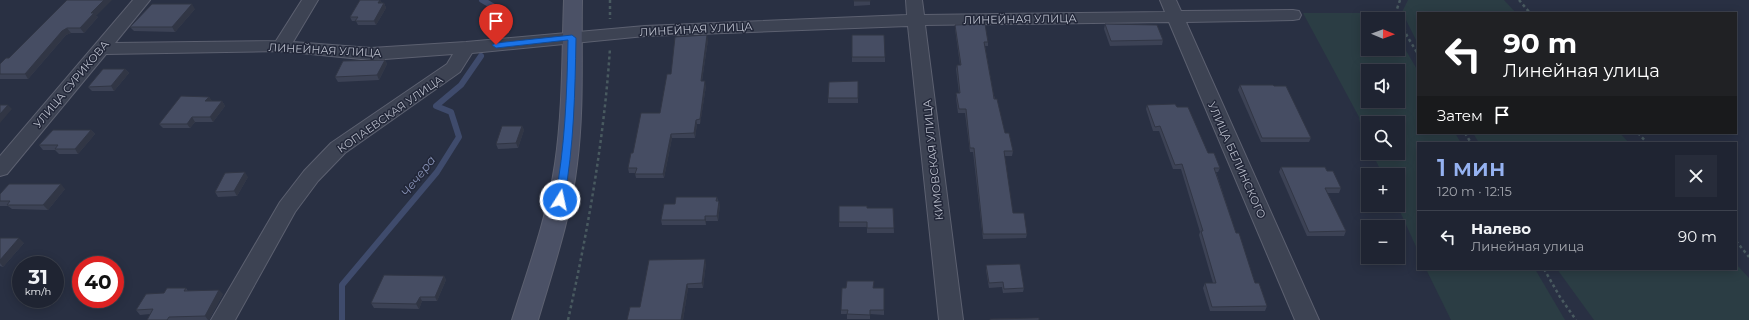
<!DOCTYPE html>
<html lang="ru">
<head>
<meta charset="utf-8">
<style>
  body { margin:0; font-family:Montserrat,sans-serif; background:#272c3a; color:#f1f3f6; height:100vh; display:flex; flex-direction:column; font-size:15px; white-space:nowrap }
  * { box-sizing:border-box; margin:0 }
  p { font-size:13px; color:#a1a4ac }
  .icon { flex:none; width:22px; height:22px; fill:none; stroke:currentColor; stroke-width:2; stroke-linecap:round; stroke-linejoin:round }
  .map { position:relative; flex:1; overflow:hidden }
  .panel { position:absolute; left:1417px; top:142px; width:320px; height:128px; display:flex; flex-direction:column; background:#1f2432; border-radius:0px; box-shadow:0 2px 10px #0003,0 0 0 1px #3c414d }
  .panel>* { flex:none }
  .banner { position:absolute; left:1417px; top:12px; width:320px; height:122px; border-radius:0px; box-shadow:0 2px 10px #0003,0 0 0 1px #3c414d; background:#202124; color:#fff; overflow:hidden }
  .needle { width:26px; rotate:91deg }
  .controls { position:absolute; left:1361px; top:12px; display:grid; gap:8px }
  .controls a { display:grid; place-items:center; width:44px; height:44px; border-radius:0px; background:#1f2432; box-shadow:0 2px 10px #0003,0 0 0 1px #3c414d; font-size:20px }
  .speed { position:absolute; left:12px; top:256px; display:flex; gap:8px; font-size:20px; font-weight:700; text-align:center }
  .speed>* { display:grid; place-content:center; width:52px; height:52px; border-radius:50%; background:#1f2432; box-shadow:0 2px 10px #0003,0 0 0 1px #3c414d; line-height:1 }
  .speed small { font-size:10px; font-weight:400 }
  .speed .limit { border:6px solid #d22; background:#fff; color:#111 }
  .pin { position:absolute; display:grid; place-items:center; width:34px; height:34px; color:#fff; margin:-41px -17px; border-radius:50% 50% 50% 0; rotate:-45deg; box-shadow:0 0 4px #0007 }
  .pin .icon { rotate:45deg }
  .me { position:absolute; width:44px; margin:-22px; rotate:10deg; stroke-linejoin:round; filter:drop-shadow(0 0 3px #0008) }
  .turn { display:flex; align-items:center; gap:14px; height:84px; padding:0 20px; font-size:18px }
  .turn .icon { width:52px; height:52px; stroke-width:2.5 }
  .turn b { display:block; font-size:28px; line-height:34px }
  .then { display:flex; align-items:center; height:38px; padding:0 20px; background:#0003; gap:8px; font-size:15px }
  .round { display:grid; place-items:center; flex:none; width:42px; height:42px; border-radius:0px; background:#272c3a }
  .headline { display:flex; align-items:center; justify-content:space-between; height:68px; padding:0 20px }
  h1 { font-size:24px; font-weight:600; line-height:30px; color:#95b2f1 }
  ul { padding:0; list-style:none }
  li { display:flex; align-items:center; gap:12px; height:52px; padding:0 20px; border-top:1px solid #3c414d }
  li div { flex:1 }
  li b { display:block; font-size:15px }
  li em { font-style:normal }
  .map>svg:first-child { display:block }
</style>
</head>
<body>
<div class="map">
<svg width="1749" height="320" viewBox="0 0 1749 320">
  <rect width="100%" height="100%" fill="#293043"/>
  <g fill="#2b3d44" fill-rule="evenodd">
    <path d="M1408,0H1504L1516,13H1418V44L1402,12Z"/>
    <path d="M1303,13H1384L1387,19H1368V49H1398V37L1418,71V133H1455L1461,143H1418V251L1397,205H1398V175H1383L1372,153H1398V123H1368V143L1361,129L1359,117ZM1368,71H1398V101H1368Z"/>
    <path d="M1473,133H1620L1629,143H1479Z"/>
    <path d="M1736,264L1749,278V320H1594L1557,269H1736Z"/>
    <path d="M1426,269H1535L1565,320H1451Z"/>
  </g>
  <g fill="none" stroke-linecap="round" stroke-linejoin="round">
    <g stroke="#3f4b6c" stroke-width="6">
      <path d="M482,0L496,8L503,26L495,36"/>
      <path d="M342,320V285L437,172L459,137L451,112L436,106L461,85L481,56"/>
    </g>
    <defs>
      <path id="street" d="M133,0H150L115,43L276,41L302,0H318L293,42L371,48L466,42L645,26L907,15L906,0H922L924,15L1165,12L1160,0H1176L1181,11L1293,10L1299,11L1301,15L1299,19L1293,20L1186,22L1319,320H1295L1169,22L925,25L963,320H939L908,26L645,36L472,53L460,72L345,153L318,181L295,212L235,320H211L280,202L304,171L331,143L447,64L453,54L371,60L281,51L106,54L7,174L0,176V156Z"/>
      <path id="secondary" d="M564,0H582C581,55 584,110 577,164C571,217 553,269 538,320H512C528,269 547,218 555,164C563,110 562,55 564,0Z"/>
    </defs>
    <use href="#street" stroke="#5c6070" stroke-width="2"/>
    <use href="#secondary" stroke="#5c6070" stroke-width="2"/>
    <g stroke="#495a60" stroke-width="2.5" stroke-dasharray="3 3" stroke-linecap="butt">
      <path d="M610,0V19"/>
      <path d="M1400,0L1397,9L1407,36L1418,54"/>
      <path d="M1519,0L1530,13"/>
      <path d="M1465,133L1471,143"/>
      <path d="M1638,133L1647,143"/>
      <path d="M1736,241L1749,257"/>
      <path d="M1544,269L1560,297L1576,320"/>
      <path d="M568,320C588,230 604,140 610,48"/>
    </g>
    <use href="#street" fill="#3d4353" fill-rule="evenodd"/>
    <use href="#secondary" fill="#4b5166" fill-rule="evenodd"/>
  </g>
  <g fill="#3c4255">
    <path d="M67,0L96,16L98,17L84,33H71L66,35L28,79H0V64L9,58Z"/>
    <path d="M360,0H380L382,3H384L386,8L376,25H358L356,21H352L350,17Z"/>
    <path d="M854,0H870V5L854,6Z"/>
    <path d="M195,9L175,32L134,31L130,27Z"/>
    <path d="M1105,24L1163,40L1162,45L1110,46L1104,29Z"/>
    <path d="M955,25L988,42V46H985L993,92L1005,133L1013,151L1012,156H1004L1013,213L1027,234L1026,238L983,239L973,152H970L965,113H958L956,98V93H959L956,69L957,65H960L955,29Z"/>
    <path d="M852,35L885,57V62H852Z"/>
    <path d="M708,40L702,81L706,86L700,124H697L695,138H672L664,178H636L635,173H629L628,168L633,153L660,113L671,74Z"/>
    <path d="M385,60L387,64L379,80L338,82L335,77Z"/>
    <path d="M125,69L129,73L114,91H92L88,87Z"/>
    <path d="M858,81V103H828V98Z"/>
    <path d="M1240,85L1274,86L1311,138L1309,142H1261L1238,90Z"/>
    <path d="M209,97L212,101H222L225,106L213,122H195L190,128H163L159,124Z"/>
    <path d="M1147,105L1177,107L1208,153L1220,168L1218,172H1216L1236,233L1255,283L1267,306L1265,311H1210L1203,288L1205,283H1213L1199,235L1200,232L1181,169H1173L1159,131H1153L1146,109Z"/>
    <path d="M522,126L524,130L518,148L498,149L496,144Z"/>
    <path d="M91,130L95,134L78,154H59L55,150H43L39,145Z"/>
    <path d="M1281,167L1327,171L1341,188L1339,193H1327L1346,231L1344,236H1307L1279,172Z"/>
    <path d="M248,177L237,196L218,197L215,192Z"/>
    <path d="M65,189L48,210L12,209L8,206H0V194Z"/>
    <path d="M717,197L718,201L720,205L718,221H706V225H662L661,220L675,204Z"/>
    <path d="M893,208L894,233H867V227H839V222Z"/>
    <path d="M0,238L24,243L3,267L0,266Z"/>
    <path d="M706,263L703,288H688L683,320H627L640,307Z"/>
    <path d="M986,265L1024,288L1023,292L1003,293L1002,287L989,288L986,270Z"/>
    <path d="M444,276L446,280L437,301H422L419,309L374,308L371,303Z"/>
    <path d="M186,288L188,291L223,294L209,320H147L150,314L140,315L136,310L164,293Z"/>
    <path d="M874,288H884V315L870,314V319H847V314H841V310Z"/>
  </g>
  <g fill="#313645">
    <path d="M104,0H112L96,16L98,17L84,33L80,28L91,13Z"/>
    <path d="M380,0L382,4L378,3Z"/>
    <path d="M384,3L386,8L376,25L374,21Z"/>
    <path d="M192,4L195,9L175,32L172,27Z"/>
    <path d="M67,28L71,33L66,35L28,79L25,74L62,31Z"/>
    <path d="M707,35L708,40L701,86V81Z"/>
    <path d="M385,60L387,64L379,80L377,75Z"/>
    <path d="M125,69L129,73L114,91L111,86Z"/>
    <path d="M705,81L706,86L700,124V119Z"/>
    <path d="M209,97L212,101H205Z"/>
    <path d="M222,101L225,106L213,122L210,117Z"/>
    <path d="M8,105L12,109L0,123V114Z"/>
    <path d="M192,117L195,122L190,128L187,124Z"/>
    <path d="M696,120L697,124L695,138L694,133Z"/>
    <path d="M522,126L524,130L518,148L516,143Z"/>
    <path d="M91,130L95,134L78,154L75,149Z"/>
    <path d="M671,134L672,138L664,178L663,174Z"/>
    <path d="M245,172L248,177L237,196L234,191Z"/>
    <path d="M61,184L65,189L48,210L43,205Z"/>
    <path d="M719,201L720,205L718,221L717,216Z"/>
    <path d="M705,216L706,221V225L705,220Z"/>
    <path d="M19,238L24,243L3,267L0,263V260Z"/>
    <path d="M705,259L706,263L703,288L702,283Z"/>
    <path d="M444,276L446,280L437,301L435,297Z"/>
    <path d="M687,284L688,288L683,320H681Z"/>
    <path d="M219,290L223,294L209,320H208L205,316Z"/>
    <path d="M420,297L422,301L419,309L416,304Z"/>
  </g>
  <g fill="#464d63" stroke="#313645">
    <path d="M67,0H104L91,13H94L80,28H67L62,31L25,74H0V64L6,58H9Z"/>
    <path d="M360,0H380L378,3H384L374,21H355L358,17H350Z"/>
    <rect x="854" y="0" width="16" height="1"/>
    <path d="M152,4H192L172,27H130Z"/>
    <path d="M985,24L988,42H984L993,92L994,99H997L1005,133H1009L1013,151H1004L1013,213H1024L1027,234H983L974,148H970L966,109H959L956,93H960L957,65H961L955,25Z"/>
    <path d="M1105,24L1157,25L1163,40L1111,41Z"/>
    <path d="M707,35L701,81H705L700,119L696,120L694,133L671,134L663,174H635L637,168H628L631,153H633L641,113H660L667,74H671L675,37Z"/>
    <path d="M852,35H884L885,57H852Z"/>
    <path d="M385,60L377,75L335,77L343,61Z"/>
    <path d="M103,69H125L111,86L88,87Z"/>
    <path d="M858,81V98H828L829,82Z"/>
    <path d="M1240,85H1273L1274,86H1286L1311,138H1262Z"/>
    <path d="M181,96L209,97L205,101H222L210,117H192L187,124H159Z"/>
    <path d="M1175,104L1177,107H1188L1208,153H1214L1220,168H1214L1236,233H1239L1255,283H1259L1267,306L1212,307L1205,283H1216L1201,231H1203L1182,164L1175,165L1160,126L1155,127L1147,105Z"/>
    <path d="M0,105H8L0,114Z"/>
    <path d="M502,126H522L516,143L496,144Z"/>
    <path d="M53,130H91L75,149H55L58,145H39Z"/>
    <path d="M1281,167H1325L1327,171H1333L1341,188H1325L1346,231L1309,232Z"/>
    <path d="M245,172L234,191L215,192L225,173Z"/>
    <path d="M9,184H61L43,205H7L10,201H0V194Z"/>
    <path d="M676,197H717L716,201H719L717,216H705V220H661L664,204H675Z"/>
    <path d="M839,206H867V208H893L894,228H867V222H839Z"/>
    <path d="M0,238H19L0,260Z"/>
    <path d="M705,259L702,283L687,284L681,320H627L630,307H640L649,260Z"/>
    <path d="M1020,264L1024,288L1004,289L1003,282L989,283L986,265Z"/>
    <path d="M384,275L444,276L435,297H420L416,304L371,303Z"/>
    <path d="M847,281H874L873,288H884V310H870V315L847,314L848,310H841L842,288H846Z"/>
    <path d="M167,288H186L184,291L219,290L205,316L169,317L167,320H147L153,309L136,310L146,294L164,293Z"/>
    <path d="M1039,318V320H990V319Z"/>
  </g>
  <path fill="#1a73e8" stroke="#114b97" d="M572,35L576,38C575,92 574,146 564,200L560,203L555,200C565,147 567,94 568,40L496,48L492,45L496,43Z"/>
  <g text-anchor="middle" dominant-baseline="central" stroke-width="3" stroke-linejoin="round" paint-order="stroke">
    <g font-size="11" fill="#bbbfcc" stroke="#222739">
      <text transform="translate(1020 19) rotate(-1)">ЛИНЕЙНАЯ УЛИЦА</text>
      <text transform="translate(696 29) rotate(-3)">ЛИНЕЙНАЯ УЛИЦА</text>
      <text transform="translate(325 50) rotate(3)">ЛИНЕЙНАЯ УЛИЦА</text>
      <text transform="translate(71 84) rotate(-50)">УЛИЦА СУРИКОВА</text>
      <text transform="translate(390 114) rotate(-35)">КОПАЕВСКАЯ УЛИЦА</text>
      <text transform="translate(933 160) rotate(-96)">КИМОВСКАЯ УЛИЦА</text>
      <text transform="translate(1237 160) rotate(66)">УЛИЦА БЕЛИНСКОГО</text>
    </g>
    <g font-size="12" font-style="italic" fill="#848fb2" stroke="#222739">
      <text transform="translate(418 176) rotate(-52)">Чечера</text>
    </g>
  </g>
</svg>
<div class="controls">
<a><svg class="needle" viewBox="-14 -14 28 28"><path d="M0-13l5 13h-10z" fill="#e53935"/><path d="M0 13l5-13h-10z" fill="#a1a4ac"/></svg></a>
<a><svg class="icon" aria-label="sound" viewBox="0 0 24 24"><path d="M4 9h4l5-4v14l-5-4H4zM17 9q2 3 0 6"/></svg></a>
<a><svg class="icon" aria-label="search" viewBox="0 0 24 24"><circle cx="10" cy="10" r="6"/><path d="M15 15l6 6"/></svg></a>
<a>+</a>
<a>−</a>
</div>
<div class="speed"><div>31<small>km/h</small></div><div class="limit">40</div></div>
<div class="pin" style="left:496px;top:45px;background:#d93025"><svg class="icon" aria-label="arrive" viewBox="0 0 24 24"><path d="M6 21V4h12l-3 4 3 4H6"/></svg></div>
<svg class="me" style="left:560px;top:200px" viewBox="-20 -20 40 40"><circle r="17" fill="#1a73e8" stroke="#fff" stroke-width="3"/><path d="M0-11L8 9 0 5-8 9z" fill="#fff"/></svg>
<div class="banner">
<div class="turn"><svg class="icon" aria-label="left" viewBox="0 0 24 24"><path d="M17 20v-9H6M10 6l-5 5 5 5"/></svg><div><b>90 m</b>Линейная улица</div></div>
<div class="then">Затем<svg class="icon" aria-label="arrive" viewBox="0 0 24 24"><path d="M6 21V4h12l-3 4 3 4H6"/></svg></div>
</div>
<section class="panel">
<div class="headline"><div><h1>1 мин</h1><p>120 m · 12:15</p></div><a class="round"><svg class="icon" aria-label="close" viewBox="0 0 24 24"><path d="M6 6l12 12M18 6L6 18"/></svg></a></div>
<ul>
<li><svg class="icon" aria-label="left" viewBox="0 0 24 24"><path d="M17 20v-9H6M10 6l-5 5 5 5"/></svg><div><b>Налево</b><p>Линейная улица</p></div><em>90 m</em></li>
</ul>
</section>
</div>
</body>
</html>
